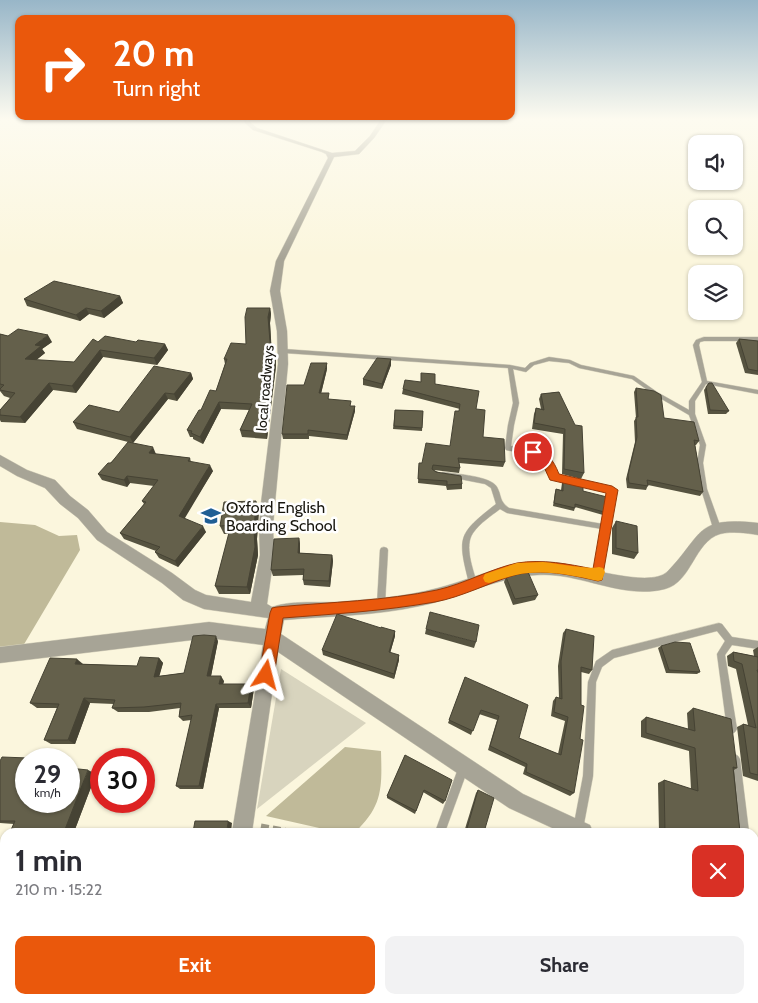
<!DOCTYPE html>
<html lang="en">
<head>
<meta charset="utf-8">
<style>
  body { margin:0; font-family:Cabin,sans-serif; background:#f2f2f3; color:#2b2b33; height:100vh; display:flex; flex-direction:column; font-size:19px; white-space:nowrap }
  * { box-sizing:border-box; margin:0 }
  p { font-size:16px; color:#7c7c81 }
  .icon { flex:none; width:28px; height:28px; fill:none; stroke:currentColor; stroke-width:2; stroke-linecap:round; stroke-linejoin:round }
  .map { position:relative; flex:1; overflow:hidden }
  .details { position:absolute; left:0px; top:828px; width:759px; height:176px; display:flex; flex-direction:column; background:#fff; border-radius:15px 15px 0 0; box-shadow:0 1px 4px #0004 }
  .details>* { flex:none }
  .guide { position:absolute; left:15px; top:15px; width:500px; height:105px; border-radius:10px; box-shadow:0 1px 4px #0004; background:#ea580c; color:#fff; overflow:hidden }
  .buttons { position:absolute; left:688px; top:135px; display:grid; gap:10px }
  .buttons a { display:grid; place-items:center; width:55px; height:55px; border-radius:10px; background:#fff; box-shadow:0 1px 4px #0004; font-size:25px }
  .speed { position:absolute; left:15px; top:748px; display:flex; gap:10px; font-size:25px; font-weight:700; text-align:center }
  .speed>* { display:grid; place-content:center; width:65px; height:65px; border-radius:50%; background:#fff; box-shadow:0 1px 4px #0004; line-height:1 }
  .speed small { font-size:12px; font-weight:400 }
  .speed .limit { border:8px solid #d22; background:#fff; color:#111 }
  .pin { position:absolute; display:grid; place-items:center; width:42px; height:42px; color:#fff; margin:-21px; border:2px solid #fff; border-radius:50%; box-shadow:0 1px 5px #0007 }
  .me { position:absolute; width:55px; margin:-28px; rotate:9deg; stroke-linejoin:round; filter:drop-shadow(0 0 4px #0008) }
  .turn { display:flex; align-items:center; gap:18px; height:105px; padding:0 15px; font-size:22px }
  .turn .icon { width:65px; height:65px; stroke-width:2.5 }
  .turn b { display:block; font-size:35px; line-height:42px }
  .round { display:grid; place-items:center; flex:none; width:52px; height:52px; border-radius:10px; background:#f2f2f3 }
  .head { display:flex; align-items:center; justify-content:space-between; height:85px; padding:0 15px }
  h1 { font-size:30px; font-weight:700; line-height:38px }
  .action { display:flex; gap:10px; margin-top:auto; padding:10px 15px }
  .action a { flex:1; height:58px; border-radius:10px; background:#ea580c; color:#fff; font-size:20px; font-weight:700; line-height:58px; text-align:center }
  .action a+a { background:#f2f2f3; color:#2b2b33 }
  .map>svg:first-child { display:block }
</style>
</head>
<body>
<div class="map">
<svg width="758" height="1003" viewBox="0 0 758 1003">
  <rect width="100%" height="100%" fill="#fbf6dd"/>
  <path fill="#d8d4be" d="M281,669L366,723L257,809Z"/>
  <g fill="#c0ba99">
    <path d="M0,522L35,525L59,536L77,535L80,550L23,646L0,648Z"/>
    <path d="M345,747L381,751C382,787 383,806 355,832H337L266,816Z"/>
  </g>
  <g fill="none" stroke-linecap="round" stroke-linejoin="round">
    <defs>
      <g id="service">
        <path d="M704,337H758V341H704L700,342L699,345L707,381L758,390V394L706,384L695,401V414L706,445L703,463L707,489L721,528L720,530H714L713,528L701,489L697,463L700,445L689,415L653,394L632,379L579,368L569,363L549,361L534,365L526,372L513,369L519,403L514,425L511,446C535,450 547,452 557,475L614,488L615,490L602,576L601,578L598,579L595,578L594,576L602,529L507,513L500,509C491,516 480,523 473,533C464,546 473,569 477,583L476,585L473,586L470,585L469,583C457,536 458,534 496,504L491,488L485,484L444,476H442L441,474L442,472H444C456,474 491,476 497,487C502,496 499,501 509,508L603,524L608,492L552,479C549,474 548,468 544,464C535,452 519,453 506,450L505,448L508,425L513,403L508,368L284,353L281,351L284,349L510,365L525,368L530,363L549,357L570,360L581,365L634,376L657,392L689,410V401L702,382L693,345L696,340Z"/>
        <path d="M384,547L387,548L388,550L385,604L384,607L381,608L378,607L377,604L380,550L381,548Z"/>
        <path d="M719,623L722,624L732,637L758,641V649L732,645L725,655L737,729L735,732L732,734L729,732L727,729L717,654L725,641L717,631L614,658L602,667L596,682L593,776L583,829L582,832H574L573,829L583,776L588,682L596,661L612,650Z"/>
        <path d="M735,754L738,756L740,759L749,832H739L730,759L732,756Z"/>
        <path d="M464,761L467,763L469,766L445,832H435L459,766L461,763Z"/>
      </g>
      <g id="minor">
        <path d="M244,118H250V122L257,128L332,153L355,151L370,136L382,118H388L374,138L359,154L334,157L284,261L280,291L287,331L288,364L275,503L273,527L274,555L267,604L272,607C291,600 317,603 337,602C371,599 405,597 438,588C476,578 512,559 552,562C578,564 648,589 667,572C704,534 694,516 758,523V535C746,533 732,531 720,534C694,542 692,582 665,589C622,600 580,572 537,575C497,577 460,598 420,606C375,616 329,616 284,620L281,634L523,794L590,825L593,832H561L509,808L278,652L252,832H232L263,645L209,638L0,663V647L209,622L265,629L268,618L204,609L183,600L162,583L97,540L78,518L60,504L45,488L17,476L0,466V455L27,470L55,480L70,496L88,510L107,532L172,573L195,590L206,595L251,602L260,555L259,527L261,503L278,364L277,331L270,291L276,261L328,158L326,154L322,152L253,130L245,123Z"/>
        <path d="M754,909L758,910V1003L749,999H754Z"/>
        <path d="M205,999H229L228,1003H204Z"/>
      </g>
    </defs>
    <use href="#service" stroke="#d7d2bc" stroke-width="1"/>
    <use href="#minor" stroke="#d7d2bc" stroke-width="1"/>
    <g stroke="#9e9a88" stroke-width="5" stroke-dasharray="8 4" stroke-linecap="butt">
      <path d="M261,826L295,832"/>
      <path d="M342,999L352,1003"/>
    </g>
    <use href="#service" fill="#a7a496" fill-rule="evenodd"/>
    <use href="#minor" fill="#a7a496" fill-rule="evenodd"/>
  </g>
  <g fill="#565340">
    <path d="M120,296L123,303L104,318L89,314L80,321L27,306L24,299Z"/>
    <path d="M270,308L271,314L270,323L272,354L276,360V366L267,439L242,437L240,430L249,410L221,409L203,444L193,439V437H190L187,430L201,410L216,391L225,364L224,359L246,344Z"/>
    <path d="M0,334L8,336L52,342L42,349L45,353L36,360L74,362L98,342H136L165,344L168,350L157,365L103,357L76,393L53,390L25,423L1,422L0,420V410L10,398L4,396L0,391Z"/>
    <path d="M739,339L758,341V375L745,373L736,343Z"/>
    <path d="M391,359V365L382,389L363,385V379Z"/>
    <path d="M327,369L321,393L329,399L351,406H355V411L347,440L309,436V439H283L282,434L304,385Z"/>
    <path d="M191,373L193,379L177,401L168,399L133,443L156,454L190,458L191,462L213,471L184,518L206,532L178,567L159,558L155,552L156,551L124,539L120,533L144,504L142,501L154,486L130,483L127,487L102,480L98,474L132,443L77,429L73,422L119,412Z"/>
    <path d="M709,383L729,411L726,414H708L704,390Z"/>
    <path d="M435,384L476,409L483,437L505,462L503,467L459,463L460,468L459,473L434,470L462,484V489L447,490L446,486L418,483L419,463H422L450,446L460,409L402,394L403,389Z"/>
    <path d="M636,388L664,418L699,441L696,445H695L703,492L700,496L648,485L646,490L627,488L626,479L635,442L634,421L636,418L634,392Z"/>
    <path d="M559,392L584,473L581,479L562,474L563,434L532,429L534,414L536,408L541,409L539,399L541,394Z"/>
    <path d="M395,410L423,411L422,431L393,429Z"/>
    <path d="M563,480L583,491L604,512L603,515L575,507L574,511L553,506L555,492L556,489L561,490L562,483Z"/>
    <path d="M259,509L257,539L258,555L250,594H219L215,586L229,534H224L220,526Z"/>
    <path d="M616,521L638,553L634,559L612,554V528Z"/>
    <path d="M299,538L300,544V553L332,555L333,561L330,587L304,585L303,580V575L273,576L271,570Z"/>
    <path d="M506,577L538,595L535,600L513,605L504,582Z"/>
    <path d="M381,628L395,631V636L390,653L399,655V660L394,679L323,655L322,650Z"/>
    <path d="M426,629L476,642L474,648L425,634Z"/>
    <path d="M566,629L592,670L589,674L581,672L574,793L570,796L523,774L525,767L488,750L497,720L479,714L471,735L448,723L465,677L519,738L558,754L565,721L551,716L553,701L556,697L559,698L558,666L563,633Z"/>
    <path d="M218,641L211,676L224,681L223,684H251L254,688L251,708H219L203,789H180L176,786L191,720L183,721L179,717L180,708L149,712H118L112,708L114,704L90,703L75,744H51L44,740L57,708H37L30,703L83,664L137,666L159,658L163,663L159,676L184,673Z"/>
    <path d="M661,646L700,672L697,674L666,673L658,648Z"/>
    <path d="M758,647V781L743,776L737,727L743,724L748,725L736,669L728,666L727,656L733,652L754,656L753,650Z"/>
    <path d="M693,708L737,768L734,770L740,832H659L658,783L664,780L691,789L689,751L641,737V721L646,717L688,729L687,713Z"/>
    <path d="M405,755L445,801L443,804L423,792L415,814L387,798V796Z"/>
    <path d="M28,758L29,759H26V801L96,774L74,832H10L14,824L0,823V761Z"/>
    <path d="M478,790L484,832H464L476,793Z"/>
    <path d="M756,847H758V861Z"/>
    <path d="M536,999H580V1003H535Z"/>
    <rect x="638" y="999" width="40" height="4"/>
    <path d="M700,999H754L756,1003H700Z"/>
  </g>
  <g fill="#464334">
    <path d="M120,296L123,303L104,318L101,311Z"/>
    <path d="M86,308L89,314L80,321L76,315Z"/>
    <path d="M270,308L271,314L270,323L272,360L271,354L268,317Z"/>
    <path d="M48,335L52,342L42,349L45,353L29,366L25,359L35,345Z"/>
    <path d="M165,344L168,350L157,365L154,358Z"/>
    <path d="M100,350L103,357L76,393L72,386Z"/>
    <path d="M275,354L276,366L267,439L265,432Z"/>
    <path d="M391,359V365L382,389V384Z"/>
    <path d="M327,363V369L320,398L319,393Z"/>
    <path d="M191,373L193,379L177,401L174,394Z"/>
    <path d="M49,383L53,390L25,423L20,417Z"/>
    <path d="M165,393L168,399L133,443L130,437Z"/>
    <path d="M219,402L221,409L203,444L200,437Z"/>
    <path d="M355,406V411L347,440V435Z"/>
    <path d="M153,447L156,454L149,453Z"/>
    <path d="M210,465L213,471L182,523L179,516Z"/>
    <path d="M127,476L130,483L127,487L124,480Z"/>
    <path d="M256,501L259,509L257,539L258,555L250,594L247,587L254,530Z"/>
    <path d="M203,526L206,532L178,567L175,561Z"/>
    <path d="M299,538L300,544V559L298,553Z"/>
    <path d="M332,555L333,561L330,587L329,581Z"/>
    <path d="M395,631V636L389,657V652Z"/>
    <path d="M216,636L218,641L210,681L207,676Z"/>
    <path d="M399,655V660L394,679V674Z"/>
    <path d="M159,658L163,663L158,681L154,677Z"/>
    <path d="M77,659L83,664L81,669L75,664Z"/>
    <path d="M221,676L224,681L222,689L219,684Z"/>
    <path d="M251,684L254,688L251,708L248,703Z"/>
    <path d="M84,698L90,703L75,744L68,740Z"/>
    <path d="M216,704L219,708L203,789L199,786Z"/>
    <path d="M88,770L96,774L74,832H64Z"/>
    <path d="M228,821L232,823L231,832L227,831Z"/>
    <path d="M107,999H114L113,1003H106Z"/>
    <path d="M201,999H203L202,1003H203H198L199,1000Z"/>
  </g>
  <g fill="#64604b" stroke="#464334">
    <path d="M54,281L120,296L101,311L86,308L76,315L24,299Z"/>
    <path d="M247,308H270L268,317L271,354H275V359L265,432L240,430L252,404L219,402L200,437L191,433L192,431L187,430L199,410H201L210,390L216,391L227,359H224L231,343L246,344L245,317Z"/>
    <path d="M18,329L48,335L35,345L41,346L25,359L74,362L93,339L98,342L105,336L136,342L138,340L165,344L154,358L100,350L72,386L49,383L20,417L0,415V410L15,393L0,390V389L4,385L0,384V334L8,336Z"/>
    <path d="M739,339L758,341V371L748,369Z"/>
    <path d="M377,358L391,359L382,384L363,379Z"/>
    <path d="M311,363H327L319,393H329L328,399L351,401L350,406H355L347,435L308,430V434H282L287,385H304Z"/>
    <path d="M154,366L191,373L174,394L165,393L130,437L73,422L89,405L119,412Z"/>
    <path d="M421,373L435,374V384L479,391L476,409L485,410L483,437L504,439L505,462L458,458L460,468L433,465L432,469L436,472L461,476L462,484L447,485V481L418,479L419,463H422L426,443L450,446L455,411H459L460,404L403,389L405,380L421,382Z"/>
    <path d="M709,383H712L729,411L710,410L706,387Z"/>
    <path d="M636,388L654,391L661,395L664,418L694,422L699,441L694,440L703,492L647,480L648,486L629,483L628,475L637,437L636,417H638Z"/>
    <path d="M559,392L575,425L582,426L584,473L564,469L565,429L534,423L536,408L544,410L541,394Z"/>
    <path d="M395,410L423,411L422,428L394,426Z"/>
    <path d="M128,442L153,447L149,453L190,458L188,461L210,465L179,516L203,526L175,561L155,552L160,547L120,533L146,502L142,501L158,480L127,476L124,480L98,474L108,463H111Z"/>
    <path d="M563,480L583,485V491L607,497L604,512L575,504V508L554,503L556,489L563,491Z"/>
    <path d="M256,501L254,530L255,547L247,587L215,586L231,525L220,526L224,502Z"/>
    <path d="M616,521L637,526L638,553L616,548Z"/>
    <path d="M299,538L298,553L332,555L329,581L303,580L304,569L271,570L274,539Z"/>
    <path d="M528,572L538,595L515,599L506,577Z"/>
    <path d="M430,612L479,625L476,642L426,629Z"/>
    <path d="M337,614L381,628V627L395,631L389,652L399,655L394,674L322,650Z"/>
    <path d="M566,629L594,636L592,670L581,667V705L584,706L580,739L583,740L574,793L526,772L527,764L490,746L499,716L481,710L473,731L449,720L465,677L528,705L519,738L561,755L568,717L554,712L556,697L562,699L561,661Z"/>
    <path d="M204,635L216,636L207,676H221L219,684H251L248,703L216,704L199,786H176L192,715L179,717L181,703L144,707L112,708L115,700L84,698L68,740H44L59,704L30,703L50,658L77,659L75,664L137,666L140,657L159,658L154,677L184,673L193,636Z"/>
    <path d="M675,642L690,643L700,672L669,670L661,646Z"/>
    <path d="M733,652L758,657V670H757L758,673V775L750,773L743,724L756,728L742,664L734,661Z"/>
    <path d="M693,708L731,719L737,768L733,767L740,832H700H701H665L664,780L698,791L695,748L646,733V717L695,731Z"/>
    <path d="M405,755L452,780L445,801L424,790L416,811L387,796Z"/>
    <path d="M2,757L28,758L26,759V801H69V768L88,770L64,832H10L15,821H0V761Z"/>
    <path d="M478,790L494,798L484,832H466Z"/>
    <path d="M195,821H228L227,831L239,832H193Z"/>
    <path d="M754,956L756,1003H709V999H754Z"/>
    <path d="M35,999H107L106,1003H34Z"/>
    <path d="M166,999H202L199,1000L198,1003H165Z"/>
    <rect x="443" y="999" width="49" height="4"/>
    <rect x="540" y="999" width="40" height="4"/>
    <rect x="644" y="999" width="34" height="4"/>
  </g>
  <linearGradient id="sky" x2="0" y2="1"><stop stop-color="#98b6c8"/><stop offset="0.46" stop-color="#fdfbf0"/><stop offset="1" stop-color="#fdfbf0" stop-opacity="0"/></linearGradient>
  <rect width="758" height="259" fill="url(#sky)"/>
  <path fill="#ea580c" stroke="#983908" d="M533,449C548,453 553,459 559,474L612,486L618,490L602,580L598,581C572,575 541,568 515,575C488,583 462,597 435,602C384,611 334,614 283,618L274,675L271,680L266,682L261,680L259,675L270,613L272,608L277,607C330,602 385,601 437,590C464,584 490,569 517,563C542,559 569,564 593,569L606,493L550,480C544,468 543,460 529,455L528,452Z"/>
  <path fill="#f59e0b" d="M543,562C555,563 591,570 599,567L603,568L605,572L602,580L598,581C572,575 543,569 516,575C507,577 498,580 489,583L485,582L483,578L485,574L517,563Z"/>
  <defs>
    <symbol id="school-bare" viewBox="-9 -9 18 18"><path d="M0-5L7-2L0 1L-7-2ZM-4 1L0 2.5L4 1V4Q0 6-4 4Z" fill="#1f5e94" stroke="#fff" stroke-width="2.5" paint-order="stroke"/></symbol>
  </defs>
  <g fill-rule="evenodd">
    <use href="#school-bare" x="197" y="502" width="28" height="28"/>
  </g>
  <g text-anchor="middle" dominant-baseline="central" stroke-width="5" stroke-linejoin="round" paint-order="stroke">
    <g font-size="14" fill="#18160e" stroke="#fff">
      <text transform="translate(265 388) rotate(-85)">local roadways</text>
    </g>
    <g font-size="16" fill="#18160e" stroke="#fff" text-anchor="start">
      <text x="226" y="507">Oxford English<tspan x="226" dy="18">Boarding School</tspan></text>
    </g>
  </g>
</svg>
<div class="buttons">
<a><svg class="icon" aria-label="sound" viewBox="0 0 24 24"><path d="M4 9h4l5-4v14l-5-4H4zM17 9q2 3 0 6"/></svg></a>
<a><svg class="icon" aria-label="search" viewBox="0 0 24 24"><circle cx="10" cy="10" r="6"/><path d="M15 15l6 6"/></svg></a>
<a><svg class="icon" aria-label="layers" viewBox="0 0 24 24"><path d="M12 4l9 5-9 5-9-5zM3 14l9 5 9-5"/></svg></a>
</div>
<div class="speed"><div>29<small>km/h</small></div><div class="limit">30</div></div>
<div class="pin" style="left:533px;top:452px;background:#d93025"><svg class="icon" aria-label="arrive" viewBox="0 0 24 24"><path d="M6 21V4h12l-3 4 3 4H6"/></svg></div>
<svg class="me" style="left:266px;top:675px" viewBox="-20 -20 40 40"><path d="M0-17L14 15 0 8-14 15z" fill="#ea580c" stroke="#fff" stroke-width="4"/></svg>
<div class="guide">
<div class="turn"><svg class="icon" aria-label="right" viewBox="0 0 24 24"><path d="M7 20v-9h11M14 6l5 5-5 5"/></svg><div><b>20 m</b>Turn right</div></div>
</div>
<section class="details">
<div class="head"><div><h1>1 min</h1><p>210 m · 15:22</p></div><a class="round" style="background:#d93025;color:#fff"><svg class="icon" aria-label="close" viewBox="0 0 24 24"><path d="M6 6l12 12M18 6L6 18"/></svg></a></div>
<div class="action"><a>Exit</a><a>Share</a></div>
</section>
</div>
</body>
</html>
